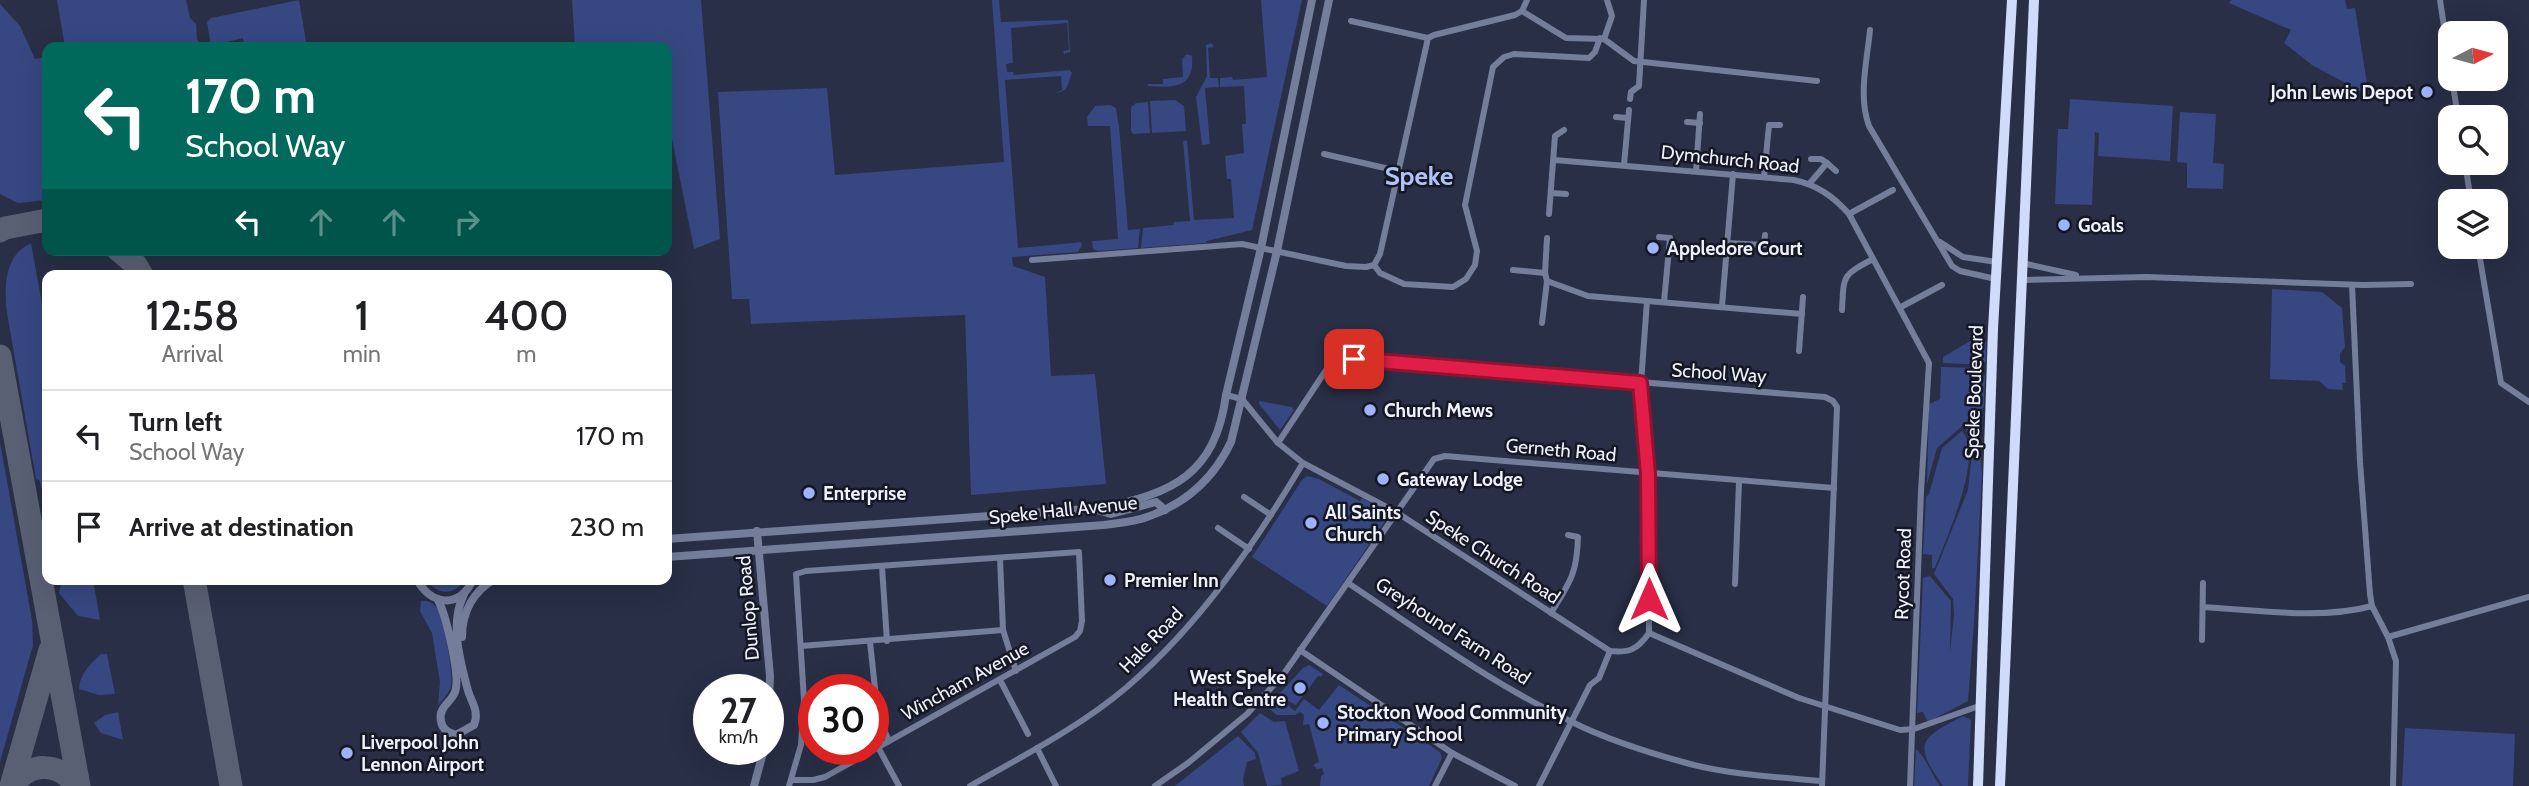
<!DOCTYPE html>
<html lang="en">
<head>
<meta charset="utf-8">
<style>
  body { margin:0; font-family:Cabin,sans-serif; background:#f2f2f2; color:#202124; height:100vh; display:flex; flex-direction:column; font-size:26px; white-space:nowrap }
  * { box-sizing:border-box; margin:0 }
  p { font-size:23px; color:#757577 }
  .icon { flex:none; width:38px; height:38px; fill:none; stroke:currentColor; stroke-width:2; stroke-linecap:round; stroke-linejoin:round }
  .map { position:relative; flex:1; overflow:hidden }
  .drawer { position:absolute; left:42px; top:270px; width:630px; height:315px; display:flex; flex-direction:column; background:#fff; border-radius:14px; box-shadow:0 7px 28px #0002 }
  .drawer>* { flex:none }
  .hud { position:absolute; left:42px; top:42px; width:630px; height:214px; border-radius:14px; box-shadow:0 7px 28px #0002; background:#00695c; color:#fff; overflow:hidden }
  .needle { width:46px; rotate:84deg }
  .tools { position:absolute; left:2438px; top:21px; display:grid; gap:14px }
  .tools a { display:grid; place-items:center; width:70px; height:70px; border-radius:14px; background:#fff; box-shadow:0 7px 28px #0002; font-size:35px }
  .speed { position:absolute; left:693px; top:674px; display:flex; gap:14px; font-size:35px; font-weight:700; text-align:center }
  .speed>* { display:grid; place-content:center; width:91px; height:91px; border-radius:50%; background:#fff; box-shadow:0 7px 28px #0002; line-height:1 }
  .speed small { font-size:18px; font-weight:400 }
  .speed .limit { border:10px solid #d22; background:#fff; color:#111 }
  .pin { position:absolute; display:grid; place-items:center; width:60px; height:60px; color:#fff; margin:-30px; border-radius:14px; box-shadow:0 4px 10px #0006 }
  .me { position:absolute; width:77px; margin:-38px; rotate:0deg; stroke-linejoin:round; filter:drop-shadow(0 0 5px #0008) }
  .turn { display:flex; align-items:center; gap:24px; height:147px; padding:0 28px; font-size:32px }
  .turn .icon { width:91px; height:91px; stroke-width:2.5 }
  .turn b { display:block; font-size:49px; line-height:60px }
  .lanes { display:flex; align-items:center; height:66px; padding:0 28px; background:#0003; justify-content:center; gap:35px; direction:ltr }
  .lanes .off { opacity:.35 }
  .eta { display:flex; justify-content:space-evenly; align-items:center; height:119px; text-align:center }
  .eta b { font-size:42px; font-weight:600; line-height:49px }
  ul { padding:0; list-style:none }
  li { display:flex; align-items:center; gap:21px; height:91px; padding:0 28px; border-top:2px solid #e0e0e0 }
  li div { flex:1 }
  li b { display:block; font-size:26px }
  li em { font-style:normal }
  .map>svg:first-child { display:block }
</style>
</head>
<body>
<div class="map">
<svg width="2529" height="786" viewBox="0 0 2529 786">
  <rect width="100%" height="100%" fill="#282f46"/>
  <g fill="#374781">
    <path d="M57,0H186L190,18L196,24L197,39L202,47H65Z"/>
    <path d="M299,0L307,47H245L243,38L227,42L228,47H211L207,22L211,18Z"/>
    <path d="M572,0H701L720,239L694,249L669,124H667V47H575Z"/>
    <path d="M992,0H999L1001,22L1068,20L1070,52L1064,54L1063,51L1069,50L1067,23L1011,28L1013,63L1006,64L1007,72H1013L1014,75L1070,70L1072,73C1068,81 1070,91 1056,93L1062,90L1061,76L1005,80L1018,248L1073,243L1081,242L1082,245L1078,252L1012,257L1013,266L1045,277L1051,376L1095,374L1106,484L971,495L965,315L751,324L749,299H732L718,92L827,88L835,175L1004,162Z"/>
    <path d="M1261,0H1302L1252,230L1207,241L1206,243L1141,248L1143,228L1173,225L1174,222L1190,221L1183,141L1187,140L1194,220L1234,218L1231,179H1227L1225,156L1244,153L1242,124H1246L1244,86L1220,87V78L1232,77L1233,80L1267,77Z"/>
    <path d="M2231,0H2345L2347,9L2355,8L2369,96L2312,65L2284,43L2291,30L2229,3Z"/>
    <path d="M0,4L20,26L35,59L47,57V200L18,203L0,194Z"/>
    <path d="M1211,43L1214,47L1208,48L1210,78H1218L1219,87L1205,88L1210,144L1202,145L1196,97L1207,76L1206,45Z"/>
    <path d="M1187,54L1192,56C1195,88 1174,88 1148,86V84H1163V79L1183,77L1182,59Z"/>
    <path d="M2070,99L2173,106L2170,161L2098,156L2099,133L2095,132L2092,205L2055,204L2058,129H2068Z"/>
    <path d="M1175,100L1184,106L1186,131L1152,133L1150,101Z"/>
    <path d="M1148,102L1150,133L1133,134L1131,130V107L1136,103Z"/>
    <path d="M1110,105L1116,108L1119,127L1128,230L1140,229L1138,248L1098,251L1093,249L1092,241L1118,239L1110,126H1088L1087,117L1095,106Z"/>
    <path d="M2180,112L2216,114L2213,163L2224,164L2223,189L2187,188V163L2177,162Z"/>
    <path d="M31,243L47,332V504L39,480L36,479L6,307C5,283 5,255 31,243Z"/>
    <path d="M2272,289L2322,292L2342,308L2345,347L2340,354V362L2345,366L2346,383H2342L2343,390L2328,389L2319,381L2270,379Z"/>
    <path d="M1977,337L1986,342V361L1982,365L1943,363V357Z"/>
    <path d="M1941,367L1980,368L1985,376L1984,407L1937,448L1927,484L1929,404L1940,399Z"/>
    <path d="M1259,401L1292,407L1294,410L1280,430L1259,404Z"/>
    <path d="M1972,424L1979,430L1982,475L1974,624L1968,701L1928,722L1923,712L1917,713L1923,578L1930,576L1951,601L1950,652L1954,615L1953,599L1934,574L1968,490L1972,454L1966,429Z"/>
    <path d="M1962,431C1985,455 1945,541 1935,568H1932V555L1923,554L1926,497L1929,494L1942,448Z"/>
    <path d="M0,442L32,620L33,645L0,762Z"/>
    <path d="M1307,476L1319,479L1360,501L1362,498C1372,504 1385,507 1386,520L1327,606L1252,557L1302,480Z"/>
    <path d="M62,579H93L100,620L78,616L59,593Z"/>
    <path d="M426,579H465C455,596 437,596 426,579Z"/>
    <path d="M421,601C429,600 435,604 439,611C444,621 454,676 451,687C448,694 443,699 438,705L440,682L432,633L420,611Z"/>
    <path d="M101,654H107L115,694L99,695L79,689C79,675 90,664 101,654Z"/>
    <path d="M1309,665L1323,674L1321,677L1318,676L1296,705L1284,699L1283,701L1295,711L1304,699L1319,710L1339,685L1440,752L1442,758L1429,786H1320L1321,776L1324,774L1322,768L1317,769L1313,765L1319,762L1309,724L1303,725L1304,715L1300,712L1295,715H1277L1267,707L1303,668Z"/>
    <path d="M118,712L123,740L101,733L94,723L105,715Z"/>
    <path d="M1260,713L1274,722L1285,721L1299,771L1281,778L1282,785L1267,786L1258,753L1241,732Z"/>
    <path d="M1963,716L1971,720L1968,786H1943C1913,743 1919,739 1963,716Z"/>
    <path d="M2405,728L2515,734L2513,786H2402Z"/>
    <path d="M1238,736L1255,753L1256,759L1247,762L1243,780L1244,786H1175Z"/>
    <path d="M1916,749C1926,758 1932,775 1940,786H1914Z"/>
  </g>
  <g fill="none" stroke-linecap="round" stroke-linejoin="round">
    <g stroke="#5a6074" stroke-width="23">
      <path d="M0,231L5,228L47,220"/>
      <path d="M118,250L136,265L142,275"/>
      <path d="M0,356L79,786"/>
      <path d="M194,579L231,786"/>
      <path d="M11,786L50,650"/>
      <path d="M13,786C29,761 60,762 76,786"/>
    </g>
    <g stroke="#747d9a" stroke-width="6">
      <path d="M2440,0L2450,66"/>
      <path d="M1522,11L1566,38L1604,39L1634,61L1817,81"/>
      <path d="M1351,21L1428,38"/>
      <path d="M1870,30C1867,61 1858,96 1869,126L1952,266L1960,271L1996,279"/>
      <path d="M1604,39L1612,16L1607,0"/>
      <path d="M2452,79L2458,117"/>
      <path d="M1630,99L1631,92L1639,86L1644,0"/>
      <path d="M1616,117L1628,118"/>
      <path d="M1687,122L1700,123"/>
      <path d="M1324,154L1398,171"/>
      <path d="M1554,160L1794,180C1817,185 1833,196 1849,214L1929,363L1921,491L1910,786"/>
      <path d="M1827,163L1836,171"/>
      <path d="M2465,163L2471,201"/>
      <path d="M1624,165L1629,110"/>
      <path d="M1696,171L1700,114"/>
      <path d="M1764,177L1769,125H1780"/>
      <path d="M1810,183L1827,163L1821,159H1811"/>
      <path d="M1551,193L1566,194"/>
      <path d="M1549,214L1555,136L1564,130"/>
      <path d="M1849,214L1893,190"/>
      <path d="M1659,237L1670,238L1664,302"/>
      <path d="M1940,242L1963,257L1997,262"/>
      <path d="M1728,243L1764,245L1765,235"/>
      <path d="M2478,247L2501,383L2529,402"/>
      <path d="M1032,260L1242,244L1346,266L1366,267L1374,265L1380,254L1428,38L1434,35L1515,15L1522,11L1527,0"/>
      <path d="M2022,263L2076,275"/>
      <path d="M1374,265L1380,273L1404,284L1453,287L1466,279L1475,265L1477,251L1465,205L1493,67L1504,57L1514,54L1589,58L1595,52L1600,38"/>
      <path d="M1513,270L1545,273"/>
      <path d="M2021,280L2147,277L2363,285L2411,284"/>
      <path d="M1547,281L1588,296L1802,314"/>
      <path d="M2352,285L2360,462L2370,594L2372,606L2388,637L2396,661L2393,786"/>
      <path d="M1647,301L1641,383L1648,473L1649,633"/>
      <path d="M1722,306L1733,174"/>
      <path d="M1901,307L1942,285"/>
      <path d="M1842,310C1844,275 1841,276 1873,259"/>
      <path d="M1542,323L1547,281L1545,273L1547,238"/>
      <path d="M1799,351L1803,297"/>
      <path d="M1226,395L1242,399L1278,443L1303,463L1396,512L1610,651C1629,653 1637,650 1649,633L1799,698L1900,730L1914,729L1979,706"/>
      <path d="M1278,443L1330,364L1337,360L1354,359L1825,397L1833,401L1837,407L1822,786"/>
      <path d="M1244,497L1271,515"/>
      <path d="M1218,528L1249,549"/>
      <path d="M1000,558L1003,630L1016,671"/>
      <path d="M882,567L887,641"/>
      <path d="M1348,583C1420,631 1491,683 1570,721C1607,740 1649,753 1690,764C1733,775 1778,777 1822,781"/>
      <path d="M1735,584L1739,482"/>
      <path d="M2203,607C2256,610 2321,620 2372,606"/>
      <path d="M1551,613C1570,582 1577,574 1578,537L1568,535"/>
      <path d="M2388,637L2529,597"/>
      <path d="M2202,640L2203,583"/>
      <path d="M870,642L878,716L889,741"/>
      <path d="M801,646L1003,630"/>
      <path d="M1300,650L1452,753L1515,786"/>
      <path d="M1000,680L1028,734"/>
      <path d="M878,747L899,786"/>
      <path d="M1037,748L1056,786"/>
      <path d="M789,786L801,745L804,700L796,574L806,571L1079,552L1082,621L1080,631L1075,637L825,777L813,780H791"/>
      <path d="M970,786C1023,756 1080,727 1127,687C1200,624 1254,545 1303,463"/>
      <path d="M1155,786L1188,763L1247,714L1283,675L1434,459L1445,456L1834,488"/>
      <path d="M1435,786L1452,753"/>
      <path d="M1539,786L1590,685L1599,678L1610,651"/>
    </g>
    <g stroke="#747d9a" stroke-width="8">
      <path d="M1097,510L1111,514L1156,502L1165,510"/>
      <path d="M757,531L770,676L768,723"/>
      <path d="M667,539L1101,508C1173,493 1215,475 1226,395L1261,248L1312,0"/>
      <path d="M667,557L1104,525C1118,523 1134,522 1147,517C1185,504 1214,478 1231,442L1277,251L1329,0"/>
      <path d="M417,579C430,606 461,609 473,579"/>
      <path d="M438,600C446,615 461,677 455,692C451,703 438,707 441,721C442,729 448,733 456,735L474,725C480,710 470,701 467,687C459,657 450,622 464,594"/>
      <path d="M462,637C462,612 473,591 495,579"/>
      <path d="M754,786L764,749"/>
    </g>
    <g stroke="#d0daf9" stroke-width="10">
      <path d="M1978,786L1993,329L2012,0"/>
      <path d="M2000,786L2034,0"/>
    </g>
  </g>
  <g fill="none" stroke-linecap="round" stroke-linejoin="round">
    <defs>
      <path id="route" d="M1354,359L1640,383L1648,474L1649,599"/>
    </defs>
    <use href="#route" stroke="#92132f" stroke-width="18"/>
    <use href="#route" stroke="#e11d48" stroke-width="12"/>
  </g>
  <g fill="#9db4fd" stroke="#151822" stroke-width="2.5">
    <circle cx="2427" cy="92" r="7"/>
    <circle cx="2064" cy="225" r="7"/>
    <circle cx="1653" cy="248" r="7"/>
    <circle cx="1370" cy="410" r="7"/>
    <circle cx="1383" cy="479" r="7"/>
    <circle cx="809" cy="493" r="7"/>
    <circle cx="1311" cy="523" r="7"/>
    <circle cx="1110" cy="580" r="7"/>
    <circle cx="1300" cy="688" r="7"/>
    <circle cx="1323" cy="723" r="7"/>
    <circle cx="347" cy="753" r="7"/>
  </g>
  <g text-anchor="middle" dominant-baseline="central" stroke-width="5" stroke-linejoin="round" paint-order="stroke">
    <g font-size="19" font-weight="bold" fill="#edf2fe" stroke="#151822" text-anchor="start">
      <text x="2413" y="92" text-anchor="end">John Lewis Depot</text>
      <text x="2078" y="225">Goals</text>
      <text x="1667" y="248">Appledore Court</text>
      <text x="1384" y="410">Church Mews</text>
      <text x="1397" y="479">Gateway Lodge</text>
      <text x="823" y="493">Enterprise</text>
      <text x="1325" y="512">All Saints<tspan x="1325" dy="22">Church</tspan></text>
      <text x="1124" y="580">Premier Inn</text>
      <text x="1286" y="677" text-anchor="end">West Speke<tspan x="1286" dy="22">Health Centre</tspan></text>
      <text x="1337" y="712">Stockton Wood Community<tspan x="1337" dy="22">Primary School</tspan></text>
      <text x="361" y="742">Liverpool John<tspan x="361" dy="22">Lennon Airport</tspan></text>
    </g>
    <g font-size="19" fill="#edf2fe" stroke="#151822">
      <text transform="translate(1730 159) rotate(6)">Dymchurch Road</text>
      <text transform="translate(1719 373) rotate(4)">School Way</text>
      <text transform="translate(1974 392) rotate(-88)">Speke Boulevard</text>
      <text transform="translate(1561 450) rotate(5)">Gerneth Road</text>
      <text transform="translate(1063 510) rotate(-6)">Speke Hall Avenue</text>
      <text transform="translate(1493 557) rotate(33)">Speke Church Road</text>
      <text transform="translate(1903 574) rotate(-88)">Rycot Road</text>
      <text transform="translate(748 608) rotate(-95)">Dunlop Road</text>
      <text transform="translate(1453 631) rotate(33)">Greyhound Farm Road</text>
      <text transform="translate(1151 640) rotate(-46)">Hale Road</text>
      <text transform="translate(965 681) rotate(-29)">Wincham Avenue</text>
    </g>
    <g font-size="26" font-weight="bold" fill="#afc2f8" stroke="#151822">
      <text x="1419" y="176">Speke</text>
    </g>
  </g>
</svg>
<div class="tools">
<a><svg class="needle" viewBox="-14 -14 28 28"><path d="M0-13l5 13h-10z" fill="#e53935"/><path d="M0 13l5-13h-10z" fill="#757577"/></svg></a>
<a><svg class="icon" aria-label="search" viewBox="0 0 24 24"><circle cx="10" cy="10" r="6"/><path d="M15 15l6 6"/></svg></a>
<a><svg class="icon" aria-label="layers" viewBox="0 0 24 24"><path d="M12 4l9 5-9 5-9-5zM3 14l9 5 9-5"/></svg></a>
</div>
<div class="speed"><div>27<small>km/h</small></div><div class="limit">30</div></div>
<div class="pin" style="left:1354px;top:359px;background:#d93025"><svg class="icon" aria-label="arrive" viewBox="0 0 24 24"><path d="M6 21V4h12l-3 4 3 4H6"/></svg></div>
<svg class="me" style="left:1649px;top:599px" viewBox="-20 -20 40 40"><path d="M0-17L14 15 0 8-14 15z" fill="#e11d48" stroke="#fff" stroke-width="4"/></svg>
<div class="hud">
<div class="turn"><svg class="icon" aria-label="left" viewBox="0 0 24 24"><path d="M17 20v-9H6M10 6l-5 5 5 5"/></svg><div><b>170 m</b>School Way</div></div>
<div class="lanes"><svg class="icon" aria-label="left" viewBox="0 0 24 24"><path d="M17 20v-9H6M10 6l-5 5 5 5"/></svg><svg class="icon off" aria-label="ahead" viewBox="0 0 24 24"><path d="M12 20V5M6 11l6-6 6 6"/></svg><svg class="icon off" aria-label="ahead" viewBox="0 0 24 24"><path d="M12 20V5M6 11l6-6 6 6"/></svg><svg class="icon off" aria-label="right" viewBox="0 0 24 24"><path d="M7 20v-9h11M14 6l5 5-5 5"/></svg></div>
</div>
<section class="drawer">
<div class="eta">
<div><b>12:58</b><p>Arrival</p></div>
<div><b>1</b><p>min</p></div>
<div><b>400</b><p>m</p></div>
</div>
<ul>
<li><svg class="icon" aria-label="left" viewBox="0 0 24 24"><path d="M17 20v-9H6M10 6l-5 5 5 5"/></svg><div><b>Turn left</b><p>School Way</p></div><em>170 m</em></li>
<li><svg class="icon" aria-label="arrive" viewBox="0 0 24 24"><path d="M6 21V4h12l-3 4 3 4H6"/></svg><div><b>Arrive at destination</b></div><em>230 m</em></li>
</ul>
</section>
</div>
</body>
</html>
